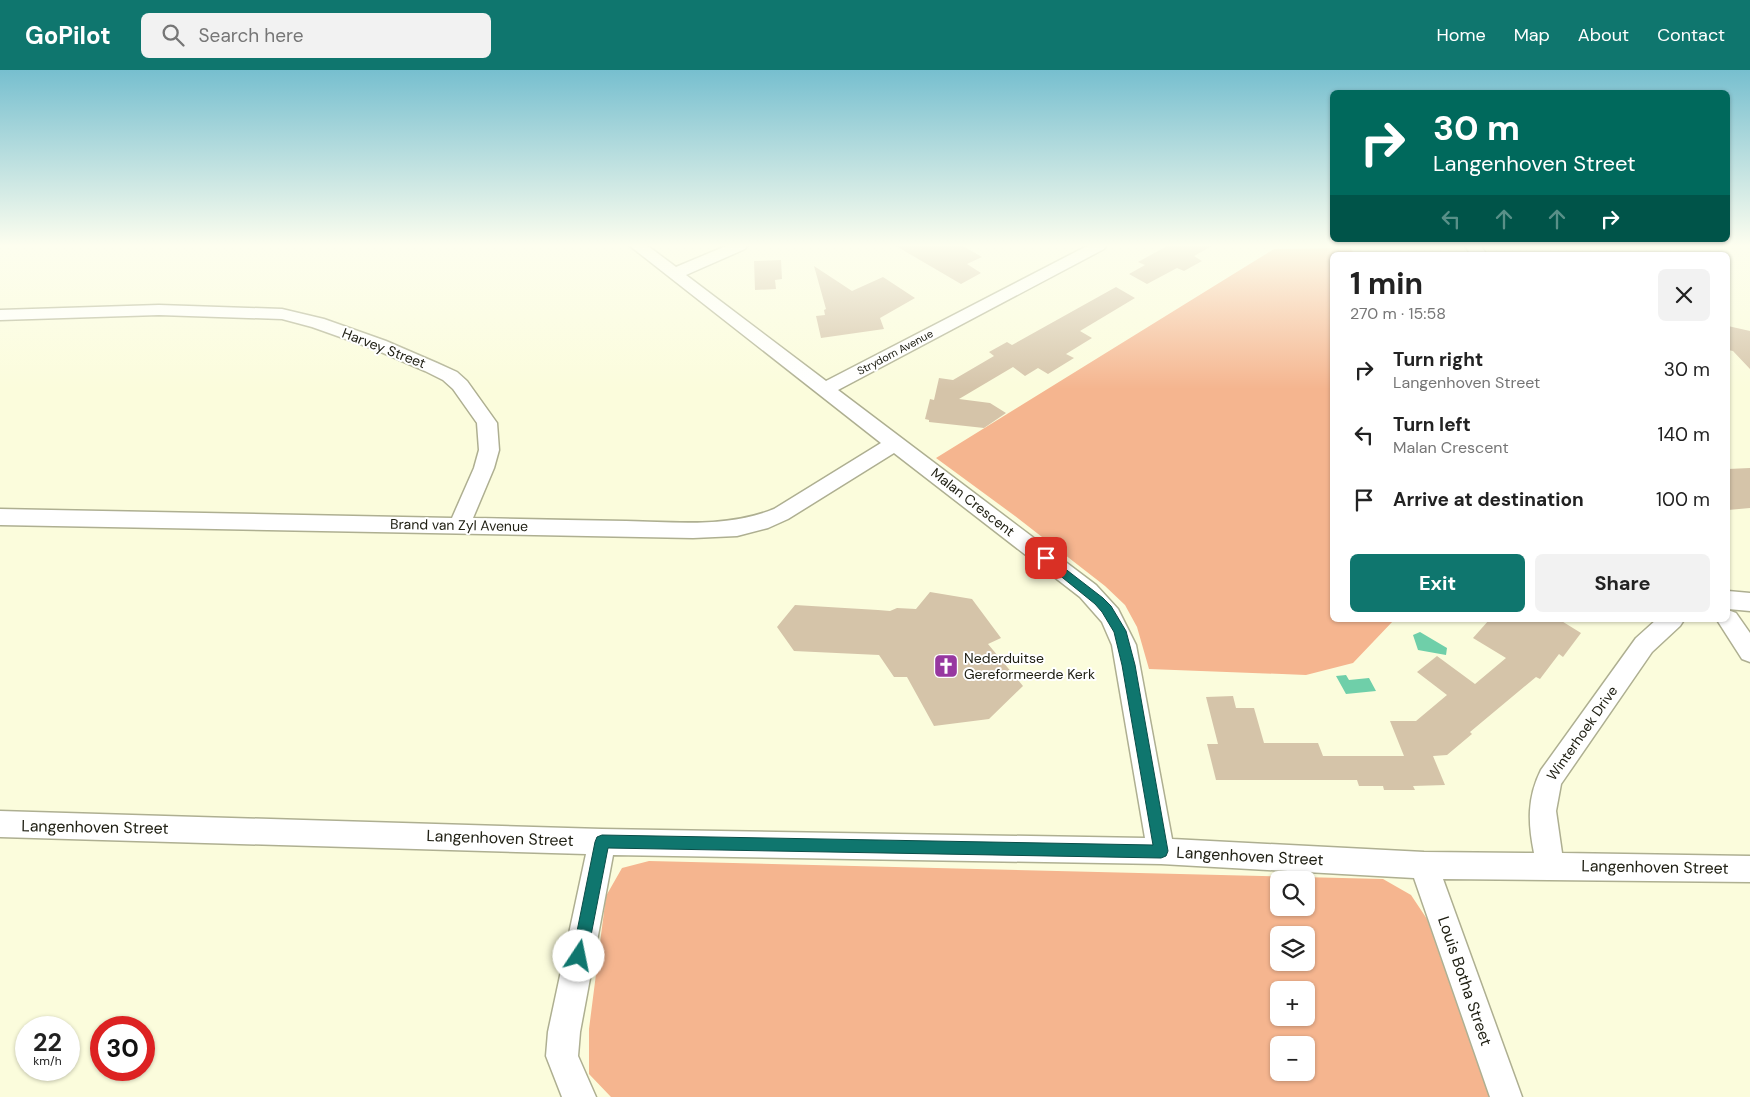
<!DOCTYPE html>
<html lang="en">
<head>
<meta charset="utf-8">
<style>
  body { margin:0; font-family:"DM Sans",sans-serif; background:#f2f2f2; color:#222; height:100vh; display:flex; flex-direction:column; font-size:19px; white-space:nowrap }
  * { box-sizing:border-box; margin:0 }
  p { font-size:16px; color:#767676 }
  .icon { flex:none; width:28px; height:28px; fill:none; stroke:currentColor; stroke-width:2; stroke-linecap:round; stroke-linejoin:round }
  .map { position:relative; flex:1; overflow:hidden }
  .panel { position:absolute; left:1330px; top:182px; width:400px; height:370px; display:flex; flex-direction:column; background:#fff; border-radius:8px; box-shadow:0 1px 4px #0004 }
  .panel>* { flex:none }
  .hud { position:absolute; left:1330px; top:20px; width:400px; height:152px; border-radius:8px; box-shadow:0 1px 4px #0004; background:#00695c; color:#fff; overflow:hidden }
  .buttons { position:absolute; left:1270px; top:801px; display:grid; gap:10px }
  .buttons a { display:grid; place-items:center; width:45px; height:45px; border-radius:8px; background:#fff; box-shadow:0 1px 4px #0004; font-size:25px }
  .speed { position:absolute; left:15px; top:946px; display:flex; gap:10px; font-size:25px; font-weight:700; text-align:center }
  .speed>* { display:grid; place-content:center; width:65px; height:65px; border-radius:50%; background:#fff; box-shadow:0 1px 4px #0004; line-height:1 }
  .speed small { font-size:12px; font-weight:400 }
  .speed .limit { border:8px solid #d22; background:#fff; color:#111 }
  .pin { position:absolute; display:grid; place-items:center; width:42px; height:42px; color:#fff; margin:-21px; border-radius:10px; box-shadow:0 2px 8px #0006 }
  .me { position:absolute; width:55px; margin:-28px; rotate:11deg; stroke-linejoin:round; filter:drop-shadow(0 0 4px #0008) }
  .turn { display:flex; align-items:center; gap:18px; height:105px; padding:0 20px; font-size:22px }
  .turn .icon { width:65px; height:65px; stroke-width:2.5 }
  .turn b { display:block; font-size:35px; line-height:42px }
  .lanes { display:flex; align-items:center; height:48px; padding:0 20px; background:#0003; justify-content:center; gap:25px; direction:ltr }
  .lanes .off { opacity:.35 }
  .round { display:grid; place-items:center; flex:none; width:52px; height:52px; border-radius:8px; background:#f2f2f2 }
  .overview { display:flex; align-items:center; justify-content:space-between; height:85px; padding:0 20px }
  h1 { font-size:30px; font-weight:700; line-height:38px }
  .primary-button { display:flex; gap:10px; margin-top:auto; padding:10px 20px }
  .primary-button a { flex:1; height:58px; border-radius:8px; background:#0f766e; color:#fff; font-size:20px; font-weight:700; line-height:58px; text-align:center }
  .primary-button a+a { background:#f2f2f2; color:#222 }
  ul { padding:0; list-style:none }
  li { display:flex; align-items:center; gap:15px; height:65px; padding:0 20px }
  li div { flex:1 }
  li b { display:block; font-size:19px }
  li em { font-style:normal }
  header { display:flex; align-items:center; gap:30px; box-sizing:border-box; height:70px; padding:0 25px; background:#0f766e; color:#fff }
  header strong { font-size:24px }
  nav { display:flex; gap:28px; margin-inline-start:auto; font-size:18px }
  .search { width:350px; height:45px; background:#f2f2f2; display:flex; align-items:center; gap:12px; box-sizing:border-box; padding:0 18px; border-radius:8px; color:#767676; font-size:19px }
  .map>svg:first-child { display:block }
</style>
</head>
<body>
<header>
<strong>GoPilot</strong>
<div class="search"><svg class="icon" aria-label="search" viewBox="0 0 24 24"><circle cx="10" cy="10" r="6"/><path d="M15 15l6 6"/></svg>Search here</div>
<nav><a>Home</a><a>Map</a><a>About</a><a>Contact</a></nav>
</header>
<div class="map">
<svg width="1750" height="1027" viewBox="0 0 1750 1027">
  <rect width="100%" height="100%" fill="#fbfcdc"/>
  <g fill="#f5b58f" fill-rule="evenodd">
    <path d="M1351,178L1354,185H1332V550H1394L1353,593L1306,605L1149,599L1137,557L1125,535L1105,516L1015,446L936,388L1274,179Z"/>
    <path d="M649,791L1383,809L1411,825L1427,849L1489,1027H611L589,1004V959L606,826L622,798ZM1279,810H1306V838H1279ZM1279,865H1306V892H1279ZM1279,920H1306V948H1279ZM1279,975H1306V1002H1279Z"/>
  </g>
  <g fill="#6fcfa9">
    <path d="M1420,562L1447,578L1446,585L1418,580L1413,565Z"/>
    <path d="M1346,605L1349,610L1369,608L1376,621L1346,624L1336,606Z"/>
  </g>
  <g fill="#d5c4a9">
    <path d="M896,176H963L982,187L967,194L981,203L961,214Z"/>
    <path d="M1167,176H1212L1194,186L1202,191L1184,201L1177,198L1147,214L1129,204L1145,195L1138,192Z"/>
    <path d="M781,190L782,209L775,210L776,219L755,220L754,191Z"/>
    <path d="M814,196L852,221L883,207L915,228L880,248L884,259L821,268L816,246L825,245L824,240L826,239Z"/>
    <path d="M1116,217L1135,228L1080,261L1092,268L1066,284L1074,288L1048,304L1038,298L1025,306L1013,297L959,329L990,333L1006,343L984,358L929,352V350L925,349L930,329L934,330L939,308L953,310L994,286L989,282L1007,272L1012,275Z"/>
    <path d="M1728,256L1750,261V299L1733,281L1728,280Z"/>
    <path d="M1750,398V438L1728,440V399Z"/>
    <path d="M930,522L972,529L1001,568L988,574L1023,616L989,649L934,656L907,607H894L879,585L794,581L777,557L795,535L878,540L890,541L897,538L916,539Z"/>
    <path d="M1489,550H1560L1581,563L1563,587L1559,584L1540,609L1536,607L1470,662L1472,664L1447,685L1433,686L1445,715L1413,716L1415,720H1384L1383,716H1359L1357,710H1216L1207,674H1218L1206,627L1233,626L1236,638H1254L1264,673H1318L1323,686H1404L1390,651H1416L1447,625L1417,602L1437,586L1475,614L1506,588L1473,568Z"/>
  </g>
  <g fill="none" stroke-linecap="round" stroke-linejoin="round">
    <defs>
      <g id="minor">
        <path d="M630,176H648L676,197L726,176H747L745,179L686,205L826,311L1087,176H1106L1104,179L838,320L1096,515L1118,539L1136,575L1172,769L1424,782L1534,783C1528,753 1527,728 1541,700L1636,568L1656,550H1684L1680,556L1652,582L1561,714L1556,741L1562,783L1750,786V812L1443,809L1522,1027H1490L1414,808L1161,794L613,785L580,962L578,986L596,1027H562L546,986L548,962L586,784L0,767V741L602,759L1145,768L1112,575L1102,552L1080,527L894,383L788,449L768,458L737,466L693,468L0,455V439L452,448L474,398L479,380L477,353L453,319L443,310L425,301L374,279L312,257L282,249L159,245L0,250V240L159,235L282,239L324,249L386,271L437,293L457,302L467,311L497,353L499,380L494,398L473,448C524,449 575,450 626,451C675,452 727,458 774,439L881,373Z"/>
        <path d="M1465,176H1481L1487,185H1471Z"/>
        <path d="M1728,521L1750,523V541L1728,539Z"/>
        <path d="M1728,540L1736,543L1750,563V592L1742,589L1717,550H1728Z"/>
      </g>
    </defs>
    <use href="#minor" stroke="#aeaf91" stroke-width="3"/>
    <use href="#minor" fill="#fff" fill-rule="evenodd"/>
  </g>
  <linearGradient id="sky" x2="0" y2="1"><stop stop-color="#77bfcf"/><stop offset="0.55" stop-color="#fdfeef"/><stop offset="1" stop-color="#fdfeef" stop-opacity="0"/></linearGradient>
  <rect width="1750" height="319" fill="url(#sky)"/>
  <path fill="#0f766e" stroke="#0a4d48" d="M1046,484L1103,528L1111,536L1126,561L1135,595L1168,781L1166,786L1161,788L608,778L587,886L584,891L579,894L574,891L572,886L595,772L597,767L602,765L1153,775L1122,595L1114,562L1102,542L1095,534L1042,491L1040,488Z"/>
  <defs>
    <symbol id="church-square" viewBox="-11 -11 22 22"><rect x="-9" y="-9" width="18" height="18" rx="4" fill="#9737a0" stroke="#fff"/><path d="M-1.2-6h2.4v3.5h3.3v2.4h-3.3V6h-2.4V-.1h-3.3v-2.4h3.3Z" fill="#fff"/></symbol>
  </defs>
  <g fill-rule="evenodd">
    <use href="#church-square" x="932" y="582" width="28" height="28"/>
  </g>
  <g text-anchor="middle" dominant-baseline="central" stroke-width="4" stroke-linejoin="round" paint-order="stroke">
    <g font-size="11" fill="#202014" stroke="#fff">
      <text transform="translate(895 282) rotate(-28)">Strydom Avenue</text>
    </g>
    <g font-size="14" fill="#202014" stroke="#fff">
      <text transform="translate(384 278) rotate(21)">Harvey Street</text>
      <text transform="translate(973 432) rotate(38)">Malan Crescent</text>
      <text transform="translate(459 455) rotate(1)">Brand van Zyl Avenue</text>
      <text transform="translate(1582 663) rotate(-55)">Winterhoek Drive</text>
    </g>
    <g font-size="14" fill="#202014" stroke="#fff" text-anchor="start">
      <text x="964" y="588">Nederduitse<tspan x="964" dy="16">Gereformeerde Kerk</tspan></text>
    </g>
    <g font-size="16" fill="#202014" stroke="#fff">
      <text transform="translate(95 757) rotate(1)">Langenhoven Street</text>
      <text transform="translate(500 768) rotate(2)">Langenhoven Street</text>
      <text transform="translate(1250 786) rotate(3)">Langenhoven Street</text>
      <text transform="translate(1655 797) rotate(1)">Langenhoven Street</text>
      <text transform="translate(1465 911) rotate(71)">Louis Botha Street</text>
    </g>
  </g>
</svg>
<div class="buttons">
<a><svg class="icon" aria-label="search" viewBox="0 0 24 24"><circle cx="10" cy="10" r="6"/><path d="M15 15l6 6"/></svg></a>
<a><svg class="icon" aria-label="layers" viewBox="0 0 24 24"><path d="M12 4l9 5-9 5-9-5zM3 14l9 5 9-5"/></svg></a>
<a>+</a>
<a>−</a>
</div>
<div class="speed"><div>22<small>km/h</small></div><div class="limit">30</div></div>
<div class="pin" style="left:1046px;top:488px;background:#d93025"><svg class="icon" aria-label="arrive" viewBox="0 0 24 24"><path d="M6 21V4h12l-3 4 3 4H6"/></svg></div>
<svg class="me" style="left:579px;top:886px" viewBox="-20 -20 40 40"><circle r="19" fill="#fff"/><path d="M0-13L10 11 0 6-10 11z" fill="#0f766e"/></svg>
<div class="hud">
<div class="turn"><svg class="icon" aria-label="right" viewBox="0 0 24 24"><path d="M7 20v-9h11M14 6l5 5-5 5"/></svg><div><b>30 m</b>Langenhoven Street</div></div>
<div class="lanes"><svg class="icon off" aria-label="left" viewBox="0 0 24 24"><path d="M17 20v-9H6M10 6l-5 5 5 5"/></svg><svg class="icon off" aria-label="ahead" viewBox="0 0 24 24"><path d="M12 20V5M6 11l6-6 6 6"/></svg><svg class="icon off" aria-label="ahead" viewBox="0 0 24 24"><path d="M12 20V5M6 11l6-6 6 6"/></svg><svg class="icon" aria-label="right" viewBox="0 0 24 24"><path d="M7 20v-9h11M14 6l5 5-5 5"/></svg></div>
</div>
<section class="panel">
<div class="overview"><div><h1>1 min</h1><p>270 m · 15:58</p></div><a class="round"><svg class="icon" aria-label="close" viewBox="0 0 24 24"><path d="M6 6l12 12M18 6L6 18"/></svg></a></div>
<ul>
<li><svg class="icon" aria-label="right" viewBox="0 0 24 24"><path d="M7 20v-9h11M14 6l5 5-5 5"/></svg><div><b>Turn right</b><p>Langenhoven Street</p></div><em>30 m</em></li>
<li><svg class="icon" aria-label="left" viewBox="0 0 24 24"><path d="M17 20v-9H6M10 6l-5 5 5 5"/></svg><div><b>Turn left</b><p>Malan Crescent</p></div><em>140 m</em></li>
<li><svg class="icon" aria-label="arrive" viewBox="0 0 24 24"><path d="M6 21V4h12l-3 4 3 4H6"/></svg><div><b>Arrive at destination</b></div><em>100 m</em></li>
</ul>
<div class="primary-button"><a>Exit</a><a>Share</a></div>
</section>
</div>
</body>
</html>
